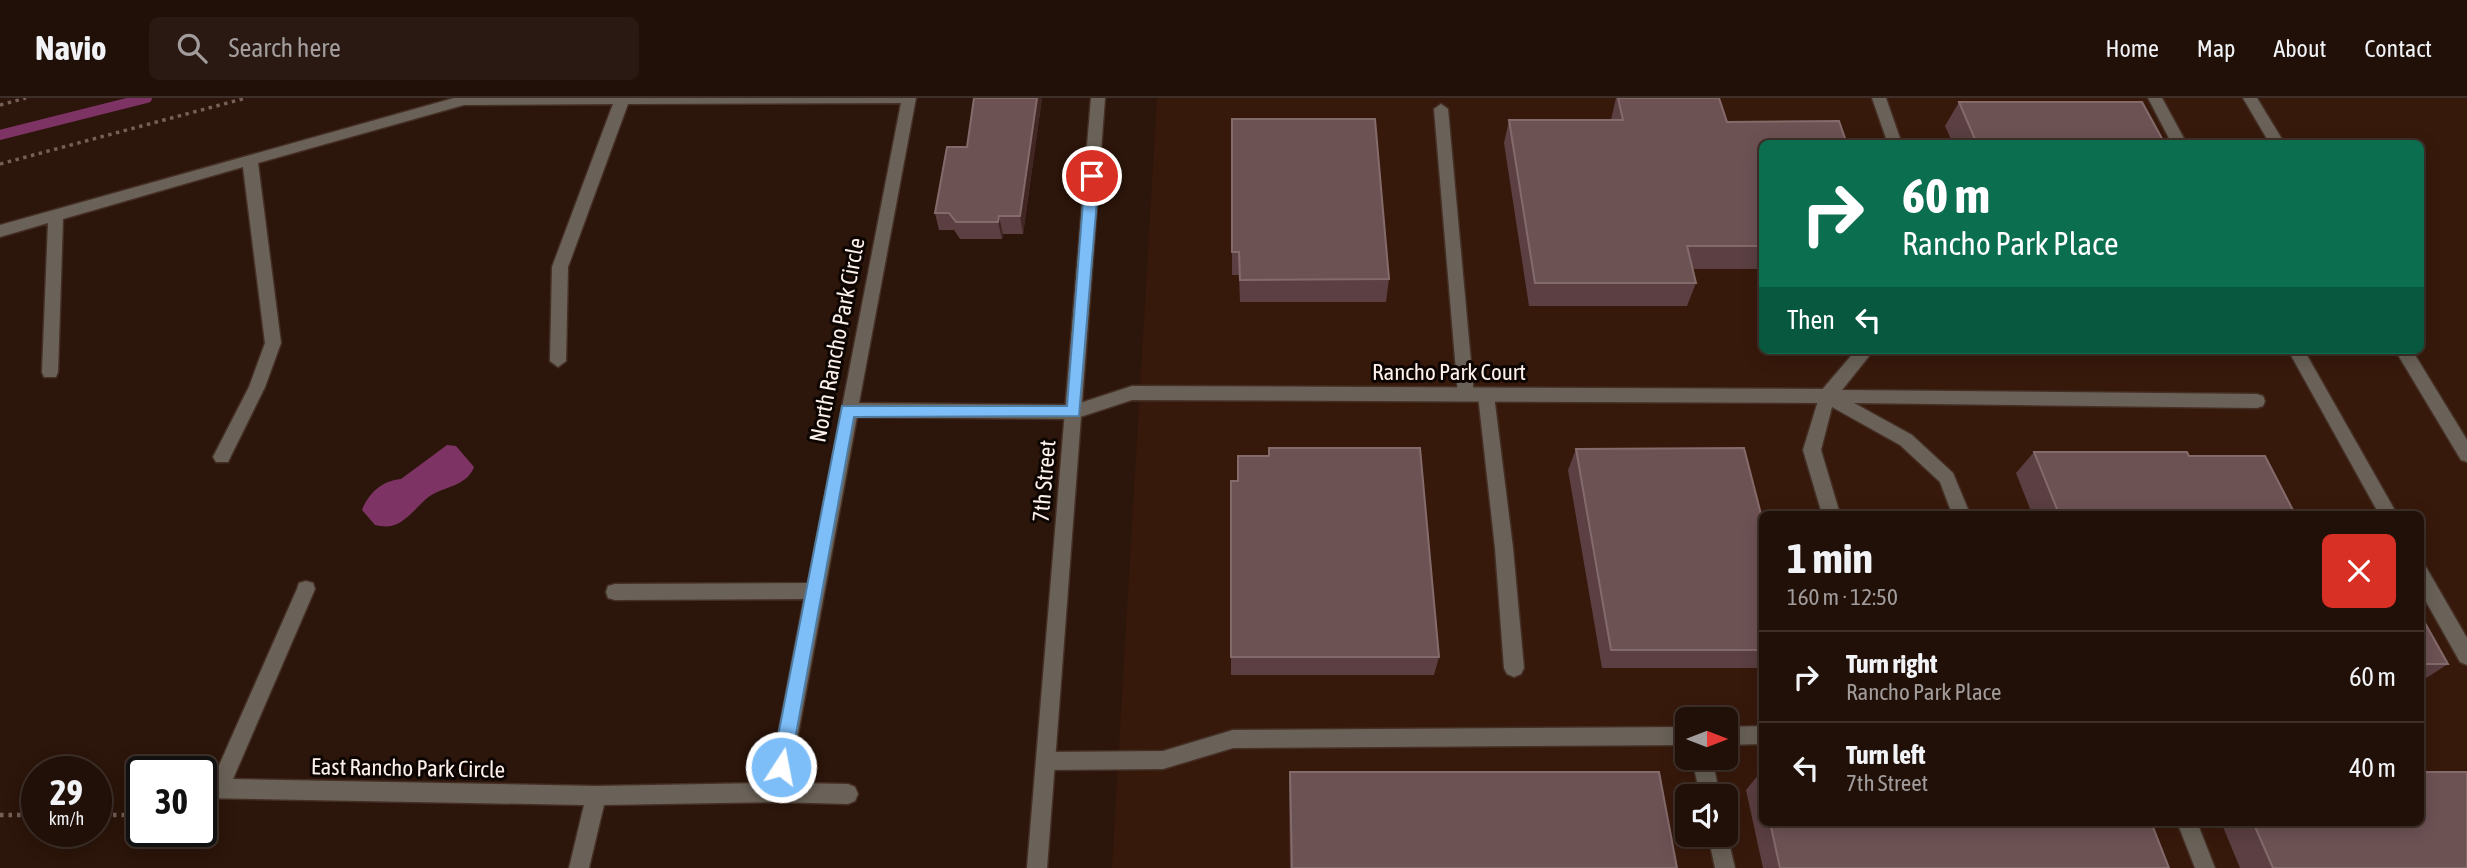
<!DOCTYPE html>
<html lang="en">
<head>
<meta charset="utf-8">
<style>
  body { margin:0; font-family:"Asap Condensed",sans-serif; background:#291912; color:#f1f3f6; height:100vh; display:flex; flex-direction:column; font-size:26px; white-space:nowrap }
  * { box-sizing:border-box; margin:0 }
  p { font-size:23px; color:#a29d9c }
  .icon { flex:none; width:38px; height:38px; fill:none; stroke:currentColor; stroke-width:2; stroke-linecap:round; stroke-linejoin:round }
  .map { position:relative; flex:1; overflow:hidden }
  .side { position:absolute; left:1759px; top:413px; width:665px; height:315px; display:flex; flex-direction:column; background:#211008; border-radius:10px; box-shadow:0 4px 18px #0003,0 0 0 2px #3e3029 }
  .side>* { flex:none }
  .guide { position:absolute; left:1759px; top:42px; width:665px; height:214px; border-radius:10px; box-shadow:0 4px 18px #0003,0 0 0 2px #3e3029; background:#0b6e4f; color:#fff; overflow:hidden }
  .needle { width:46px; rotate:90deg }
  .controls { position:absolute; left:1675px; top:609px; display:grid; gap:14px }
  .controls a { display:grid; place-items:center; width:63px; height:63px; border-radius:10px; background:#211008; box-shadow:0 4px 18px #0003,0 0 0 2px #3e3029; font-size:35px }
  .speed { position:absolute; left:21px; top:658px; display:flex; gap:14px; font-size:35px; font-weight:700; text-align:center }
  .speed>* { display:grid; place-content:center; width:91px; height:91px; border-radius:50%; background:#211008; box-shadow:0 4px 18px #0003,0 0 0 2px #3e3029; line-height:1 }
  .speed small { font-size:18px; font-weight:400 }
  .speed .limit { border:4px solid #111; border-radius:10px; background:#fff; color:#111 }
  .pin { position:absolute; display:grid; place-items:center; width:60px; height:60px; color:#fff; margin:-30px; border:4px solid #fff; border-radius:50%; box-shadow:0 2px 7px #0007 }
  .me { position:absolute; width:77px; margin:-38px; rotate:11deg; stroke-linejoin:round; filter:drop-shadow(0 0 5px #0008) }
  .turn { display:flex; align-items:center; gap:24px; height:147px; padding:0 28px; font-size:32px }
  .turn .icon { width:91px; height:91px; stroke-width:2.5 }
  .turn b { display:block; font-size:49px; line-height:60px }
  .then { display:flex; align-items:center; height:66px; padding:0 28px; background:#0003; gap:14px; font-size:26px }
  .round { display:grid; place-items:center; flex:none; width:74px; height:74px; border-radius:10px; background:#291912 }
  .overview { display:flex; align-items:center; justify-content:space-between; height:119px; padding:0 28px }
  h1 { font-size:42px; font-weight:700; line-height:52px }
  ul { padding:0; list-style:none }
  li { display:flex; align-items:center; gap:21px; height:91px; padding:0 28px; border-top:2px solid #3e3029 }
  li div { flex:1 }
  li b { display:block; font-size:26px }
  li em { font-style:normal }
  header { display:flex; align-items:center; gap:42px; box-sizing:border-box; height:98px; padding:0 35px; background:#211008; border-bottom:2px solid #3e3029 }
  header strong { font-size:33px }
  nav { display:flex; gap:38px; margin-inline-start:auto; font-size:24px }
  .search { width:490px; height:63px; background:#291912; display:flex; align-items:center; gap:18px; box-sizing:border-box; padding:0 24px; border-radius:10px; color:#a29d9c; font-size:26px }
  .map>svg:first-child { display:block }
</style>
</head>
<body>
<header>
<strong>Navio</strong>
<div class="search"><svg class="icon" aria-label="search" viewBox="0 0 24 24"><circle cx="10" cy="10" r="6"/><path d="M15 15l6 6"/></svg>Search here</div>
<nav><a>Home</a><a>Map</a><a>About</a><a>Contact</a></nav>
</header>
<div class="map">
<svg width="2467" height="770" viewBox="0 0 2467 770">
  <rect width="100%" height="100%" fill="#2c150a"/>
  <path fill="#37190b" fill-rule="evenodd" d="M1157,0H2467V770H1112ZM1762,46H2420V252H1762ZM1762,416H2420V724H1762ZM1687,621H1726V660H1687ZM1687,698H1726V737H1687Z"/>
  <path fill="#7d3464" d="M447,347L456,348L474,369C466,390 441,388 426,401C416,410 405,425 391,428C386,429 380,428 375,427L362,412C369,395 381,383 401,381Z"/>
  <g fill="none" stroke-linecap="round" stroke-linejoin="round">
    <path stroke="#7d3464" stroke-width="10" d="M0,37L147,0"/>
    <defs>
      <g id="service">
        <path d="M1872,0H1886L1902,46H1888Z"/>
        <path d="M2148,0H2162L2187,46H2172Z"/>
        <path d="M2243,0H2257L2285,46H2270Z"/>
        <path d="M1441,6L1448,11L1474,297L1472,302H1460L1458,297L1434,11Z"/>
        <path d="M1856,252H1874L1842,292L2257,296L2263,298L2265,303L2263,308L2257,310L1854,305L1912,337L1953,375L1970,416H1952L1940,384L1900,347L1832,309L1821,352L1840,416H1822L1803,352L1821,293Z"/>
        <path d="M2288,252H2304L2397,416H2379Z"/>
        <path d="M2395,252H2412L2467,342V364L2461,362Z"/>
        <path d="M1486,290L1492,292L1494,297L1513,450L1524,570L1521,576L1514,579L1507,576L1504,570L1495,450L1478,297L1480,292Z"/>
        <path d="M2420,467L2426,469L2467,540V567L2460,564L2420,493Z"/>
        <path d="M1762,628V646L1726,647V629Z"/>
        <path d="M1687,629V647L1233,650L1163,671L1046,672L1039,670L1036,663L1039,656L1046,654L1163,653L1233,632Z"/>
        <path d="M1692,660H1712L1720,698H1700Z"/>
        <path d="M2177,724H2197L2215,770H2195Z"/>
        <path d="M1726,731L1735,770H1715L1708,737H1726Z"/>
      </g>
      <path id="minor" d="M454,0H916L859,305L1074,307L1132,288L1827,291L1833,293L1835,298L1833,303L1827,305L1132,302L1074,321L857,319L789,685L848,686L855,689L858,696L855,703L848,706L777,704L604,707L589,770H569L584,707L201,700V680L213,681L297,491L299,485L306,483L313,485L315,491L233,681L596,688L769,685L804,501L615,502L608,500L606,494L608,488L615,486L808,485L901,5L628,6L568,169L566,263L558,269L550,263L552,169L613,6L464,7L258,65L281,245L265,289L228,364H216L213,359L249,289L265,245L243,69L63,121L58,274L56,279H44L42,274L48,125L0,139V127Z"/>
      <path id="tertiary" d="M1091,0H1105L1047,770H1027Z"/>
    </defs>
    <use href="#service" stroke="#452f25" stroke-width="3"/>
    <use href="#minor" stroke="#452f25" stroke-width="3"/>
    <use href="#tertiary" stroke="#452f25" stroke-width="3"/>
    <g stroke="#746057" stroke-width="3.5" stroke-dasharray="3.5 4.5" stroke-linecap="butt">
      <path d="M0,7L26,0"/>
      <path d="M0,66L246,0"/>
    </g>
    <g stroke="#746057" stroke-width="4.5" stroke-dasharray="3.5 5" stroke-linecap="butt">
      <path d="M0,717H37"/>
      <path d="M96,717H142"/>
    </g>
    <use href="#service" fill="#6a6258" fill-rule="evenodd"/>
    <use href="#minor" fill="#6a6258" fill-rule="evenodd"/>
    <use href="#tertiary" fill="#6a6258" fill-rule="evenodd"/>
  </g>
  <g fill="#5b3f42">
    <path d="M1042,0L1023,136H1003L1002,141H960L954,132H939L935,115L967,49Z"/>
    <path d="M1616,0H1719L1727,24L1762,46V171H1693L1696,185L1687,208H1529L1504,45L1509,22H1611Z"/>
    <path d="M1959,4L2165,46H1953L1945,28Z"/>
    <path d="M1232,21L1389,181L1386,204H1240L1239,177H1232Z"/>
    <path d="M1576,351L1762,420V570H1602L1568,372Z"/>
    <path d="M2034,354L2189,358L2295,416H2032L2016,375Z"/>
    <path d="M1231,383L1439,559L1434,577H1231Z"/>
    <path d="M2420,516L2448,566L2420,584Z"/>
    <path d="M1290,674L1677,770H1290L1289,690Z"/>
    <path d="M1759,676H1762V724H2151L2169,770H1763L1746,692Z"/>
    <path d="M2221,724H2420L2467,770H2240Z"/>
  </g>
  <g fill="#412624">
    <path d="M1037,0H1042L1023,136L1020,118Z"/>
    <path d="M999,118L1003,136L1002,141L998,124Z"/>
  </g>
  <g fill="#6d5254" stroke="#846b6b" stroke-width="2">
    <path d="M974,0H1037L1020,118H999L998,124H956L949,115H935L947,49H967Z"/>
    <path d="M1618,0H1719L1727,24L1839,23L1847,46H1762V148H1687L1696,185H1535L1509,22H1623Z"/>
    <path d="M1959,4H2142L2165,46H1977Z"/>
    <path d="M1232,21H1375L1389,181L1240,182L1239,154H1232Z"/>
    <path d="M1269,350H1420L1439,559H1231V383H1238V358H1269Z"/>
    <path d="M1744,350L1762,420V552H1611L1576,351Z"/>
    <path d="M2034,354H2187L2189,358H2265L2295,416H2059Z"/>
    <path d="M2420,516L2448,566H2420Z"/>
    <path d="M1290,674H1659L1677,770H1292Z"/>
    <path d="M2420,674H2467V770H2273L2253,724H2420Z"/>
    <path d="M1759,676H1762V691Z"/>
    <path d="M1770,724H2151L2169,770H1780Z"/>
  </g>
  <path fill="#7dbef9" stroke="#517ca2" stroke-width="2" d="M1092,74L1099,78L1079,318L854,319L790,669L788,675L781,678L775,675L772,669L842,308H1067L1085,78Z"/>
  <g text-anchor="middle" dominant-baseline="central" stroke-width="6" stroke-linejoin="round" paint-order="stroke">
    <g font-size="23" fill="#fef0ea" stroke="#0d0502">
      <text transform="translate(837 242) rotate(-79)">North Rancho Park Circle</text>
      <text x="1449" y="274">Rancho Park Court</text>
      <text transform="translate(1044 383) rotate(-85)">7th Street</text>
      <text transform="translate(408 670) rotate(1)">East Rancho Park Circle</text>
    </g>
  </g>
</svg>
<div class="controls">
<a><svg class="needle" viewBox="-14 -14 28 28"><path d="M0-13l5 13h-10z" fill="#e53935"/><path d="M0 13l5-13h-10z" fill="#a29d9c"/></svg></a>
<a><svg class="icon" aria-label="sound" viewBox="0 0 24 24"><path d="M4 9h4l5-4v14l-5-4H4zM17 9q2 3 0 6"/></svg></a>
</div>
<div class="speed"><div>29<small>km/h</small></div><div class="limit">30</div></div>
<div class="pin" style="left:1092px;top:78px;background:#d93025"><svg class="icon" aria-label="arrive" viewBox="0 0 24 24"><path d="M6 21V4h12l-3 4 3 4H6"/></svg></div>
<svg class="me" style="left:781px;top:669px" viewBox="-20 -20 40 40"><circle r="17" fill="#7dbef9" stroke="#fff" stroke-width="3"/><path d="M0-11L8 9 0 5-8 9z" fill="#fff"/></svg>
<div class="guide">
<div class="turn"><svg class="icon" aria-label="right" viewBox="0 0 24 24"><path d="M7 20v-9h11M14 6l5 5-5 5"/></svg><div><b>60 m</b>Rancho Park Place</div></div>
<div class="then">Then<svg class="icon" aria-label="left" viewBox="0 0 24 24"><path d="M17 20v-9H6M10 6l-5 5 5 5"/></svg></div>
</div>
<section class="side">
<div class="overview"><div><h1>1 min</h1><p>160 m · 12:50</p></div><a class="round" style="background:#d93025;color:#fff"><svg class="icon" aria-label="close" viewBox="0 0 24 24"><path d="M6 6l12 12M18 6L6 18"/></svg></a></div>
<ul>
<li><svg class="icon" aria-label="right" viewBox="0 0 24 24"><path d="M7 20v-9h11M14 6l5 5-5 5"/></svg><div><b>Turn right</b><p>Rancho Park Place</p></div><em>60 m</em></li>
<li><svg class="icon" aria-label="left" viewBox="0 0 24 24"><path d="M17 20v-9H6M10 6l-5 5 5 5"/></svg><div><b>Turn left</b><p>7th Street</p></div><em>40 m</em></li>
</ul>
</section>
</div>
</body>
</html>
